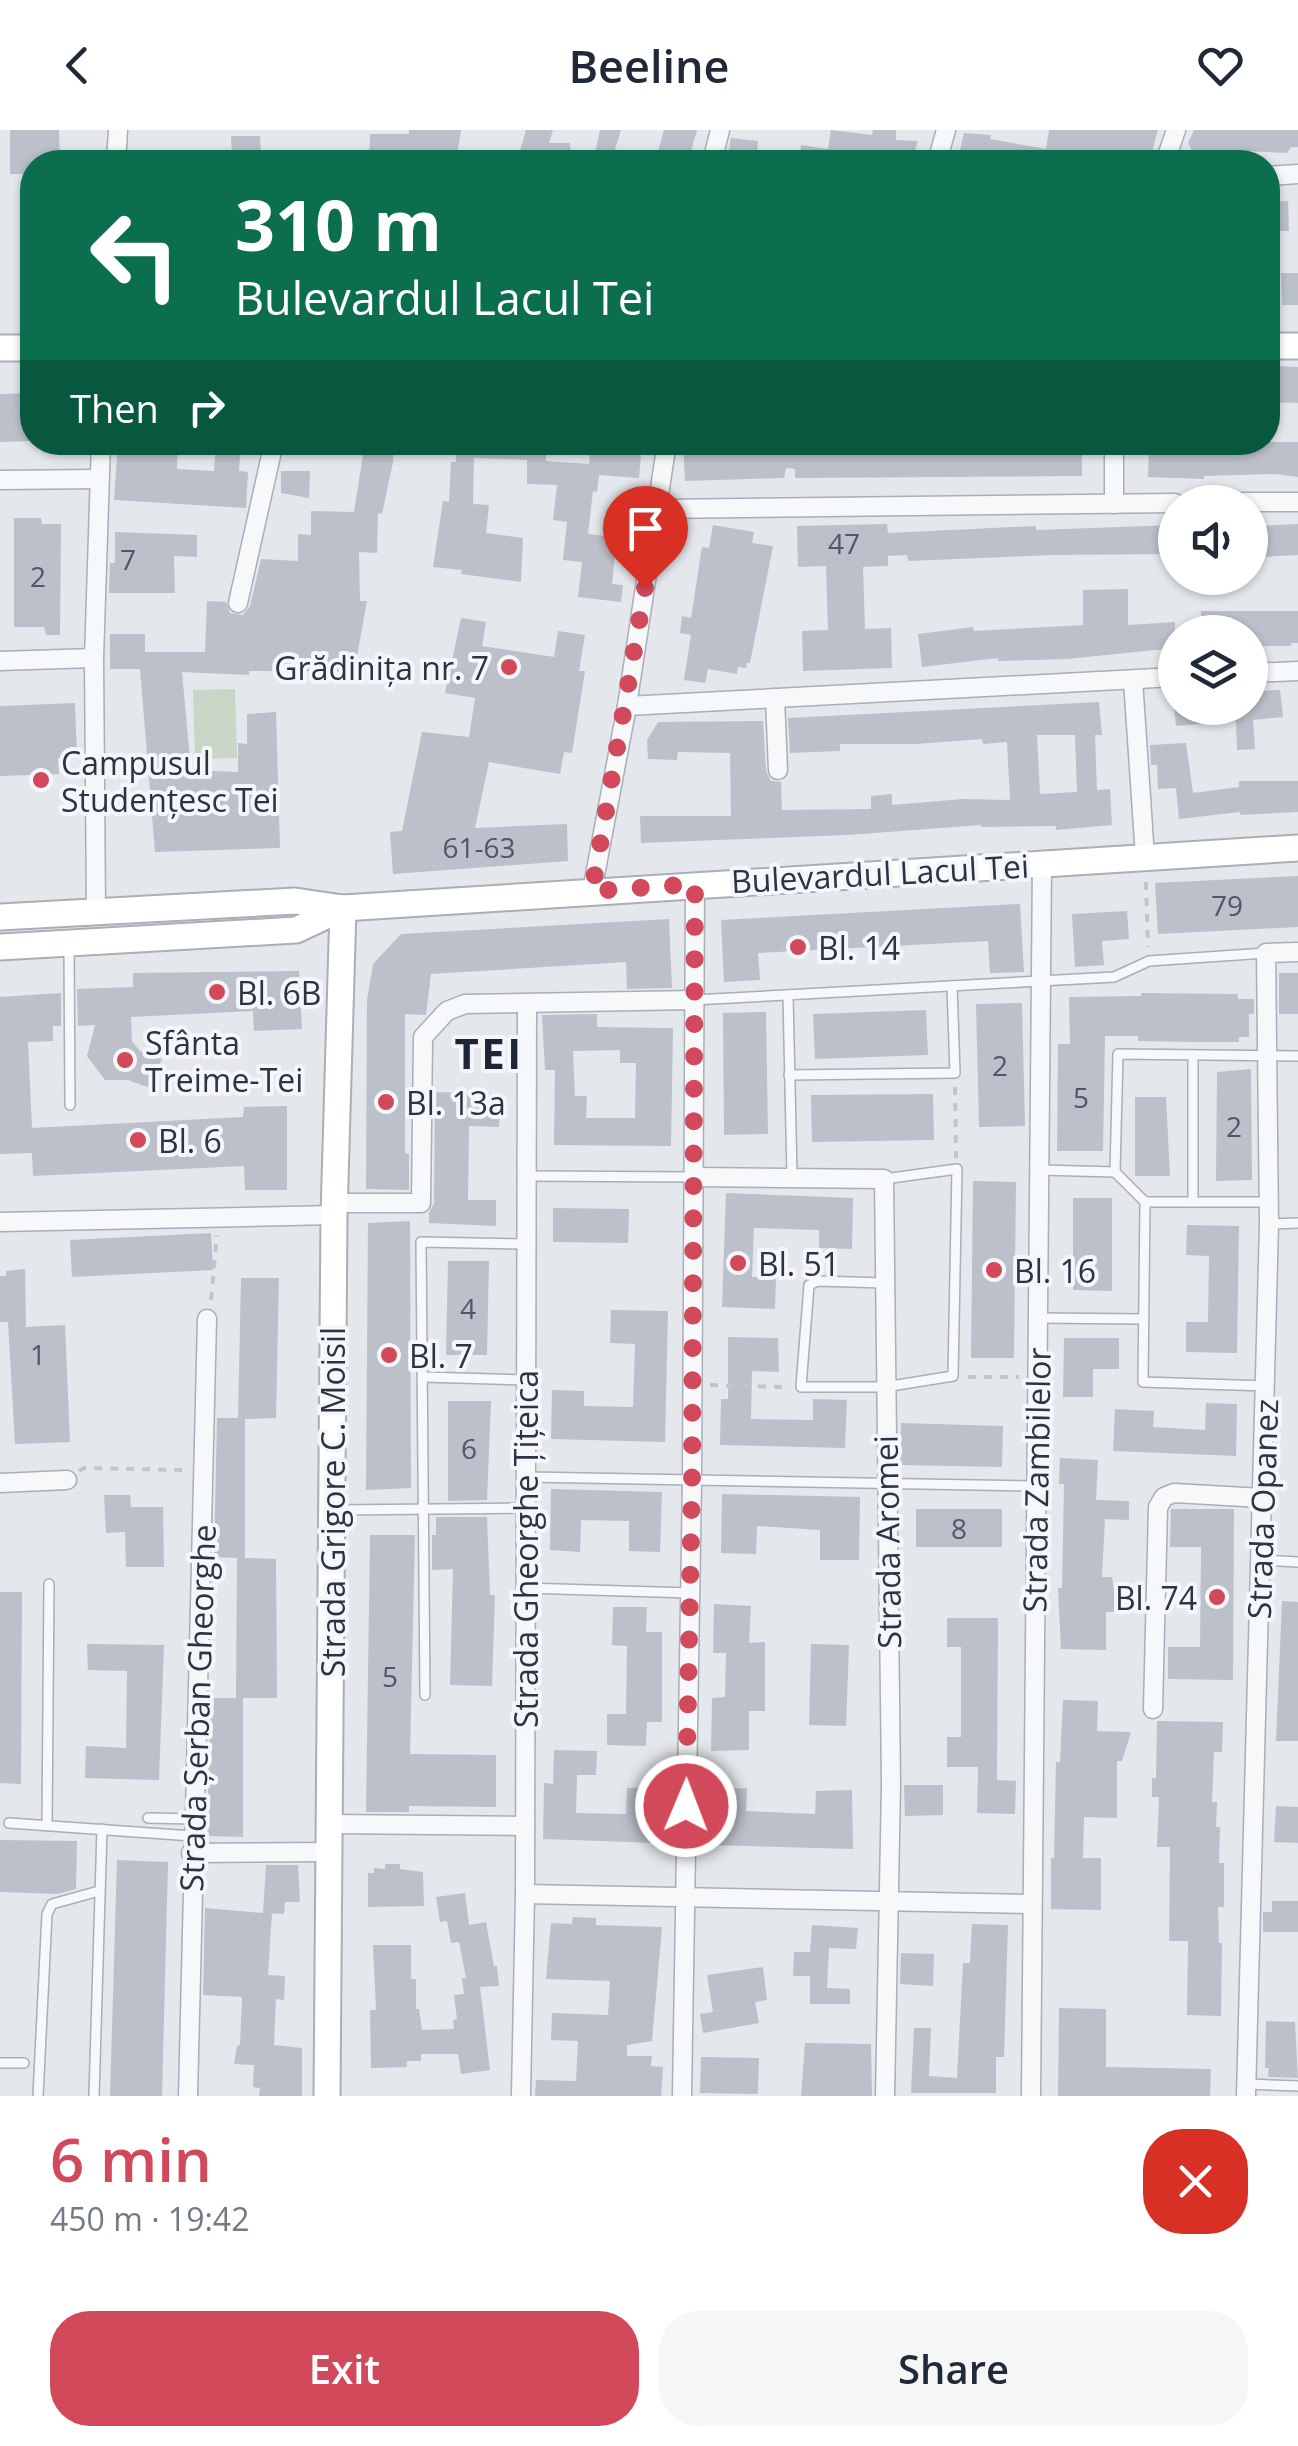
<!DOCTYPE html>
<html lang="en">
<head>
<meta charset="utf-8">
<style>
  body { margin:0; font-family:"Open Sans",sans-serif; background:#f6f6f7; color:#1f2937; height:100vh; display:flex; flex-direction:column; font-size:38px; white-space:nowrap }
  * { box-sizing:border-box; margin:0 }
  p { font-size:32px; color:#747a83 }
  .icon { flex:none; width:55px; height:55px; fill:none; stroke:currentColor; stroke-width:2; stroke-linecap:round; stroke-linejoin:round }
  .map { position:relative; height:1966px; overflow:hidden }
  .sheet { display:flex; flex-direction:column; background:#fff; flex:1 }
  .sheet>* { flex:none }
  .hud { position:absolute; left:20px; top:20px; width:1260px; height:305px; border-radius:40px; box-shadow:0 2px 8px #0004; background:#0b6e4f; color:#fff; overflow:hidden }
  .buttons { position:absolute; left:1158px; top:355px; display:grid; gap:20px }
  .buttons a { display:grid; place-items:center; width:110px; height:110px; border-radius:50%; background:#fff; box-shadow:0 2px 8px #0004; font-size:50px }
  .pin { position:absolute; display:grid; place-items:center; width:85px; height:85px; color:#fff; margin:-102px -42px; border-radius:50% 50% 50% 0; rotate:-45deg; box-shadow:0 0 10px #0007 }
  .pin .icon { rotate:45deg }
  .me { position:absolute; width:110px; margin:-55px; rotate:1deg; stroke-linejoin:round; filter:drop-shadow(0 0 8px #0008) }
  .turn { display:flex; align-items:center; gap:35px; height:210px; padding:0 50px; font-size:45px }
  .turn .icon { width:130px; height:130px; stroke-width:2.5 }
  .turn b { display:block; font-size:70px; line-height:85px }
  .then { display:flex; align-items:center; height:95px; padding:0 50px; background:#0003; gap:20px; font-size:38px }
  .round { display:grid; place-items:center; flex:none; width:105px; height:105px; border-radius:40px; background:#f6f6f7 }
  .summary { display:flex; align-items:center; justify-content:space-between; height:170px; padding:0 50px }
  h1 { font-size:60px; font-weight:600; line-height:75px; color:#d1495b }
  .action { display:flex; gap:20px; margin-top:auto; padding:20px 50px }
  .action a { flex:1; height:115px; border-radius:40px; background:#d1495b; color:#fff; font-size:40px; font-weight:600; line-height:115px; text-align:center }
  .action a+a { background:#f6f6f7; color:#1f2937 }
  header { display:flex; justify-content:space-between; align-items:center; height:130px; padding:0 50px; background:#fff; font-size:45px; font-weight:600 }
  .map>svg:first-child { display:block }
</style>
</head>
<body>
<header><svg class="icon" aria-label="back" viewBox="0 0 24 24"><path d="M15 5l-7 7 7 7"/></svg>Beeline<svg class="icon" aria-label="heart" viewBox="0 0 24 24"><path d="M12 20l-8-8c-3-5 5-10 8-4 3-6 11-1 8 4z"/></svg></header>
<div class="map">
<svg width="1298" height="1966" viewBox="0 0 1298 1966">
  <rect width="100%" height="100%" fill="#e4e7ec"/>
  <path fill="#c9d6c5" d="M235,559L237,628L195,629L193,560Z"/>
  <g fill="#bbc0ca" fill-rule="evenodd">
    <path d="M10,0H59L60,32H32V44H10Z"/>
    <path d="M409,0H461L456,32H369L370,4H409Z"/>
    <path d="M526,0H553L549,13H570L571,32H517Z"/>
    <path d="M600,0H621L611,32H593Z"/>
    <path d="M664,0H697L688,32H655Z"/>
    <path d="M831,0L872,5L873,0H896V10L918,11L911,32H799L801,15L828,19Z"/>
    <path d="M1049,0H1158L1149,32H957L964,3L991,5L990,9L1046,19Z"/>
    <path d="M1194,0H1298V17H1291L1287,23L1247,21V24H1194L1188,13Z"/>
    <path d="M231,6H260L261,26L232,27Z"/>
    <path d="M731,8L758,11L756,32H727Z"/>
    <path d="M1288,71L1289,101H1268V72Z"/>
    <path d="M1281,143H1298V175H1282Z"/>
    <path d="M1269,236L1298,237V273L1268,272Z"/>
    <path d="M32,263V311L0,312V264Z"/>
    <path d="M118,312L178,314L177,339L214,341L216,312H241L239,341L248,342L246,378L114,370Z"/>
    <path d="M365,312H394L393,332L382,384L378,383L377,423L359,422L360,471H367L354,542L249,541V545L182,542L191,640L238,642V613L247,614V584L276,582L280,718L155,722L140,539H110V504H145V522H205L207,471L226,472L230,483L243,485L250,476L261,429L298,431V404L311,405V381L354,382Z"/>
    <path d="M456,312H546V331L589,334L591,312H642L639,348L599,345L597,362L593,361L588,404L617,407L612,454L623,455L621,472L578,467L582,432L563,430L567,392L553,390L557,355L527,354V330L474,328L473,374L489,375L486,403L523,408L521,452L461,444L462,440L433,437L443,371L449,372L451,332H456Z"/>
    <path d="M683,312L775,315V319L1082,313V346L795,348V339L786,338L784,348L685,351Z"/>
    <path d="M1149,312H1298V347L1275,344L1204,346V349L1148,347Z"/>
    <path d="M281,341H310L309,368L281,363Z"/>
    <path d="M14,388H41L42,394H61L60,505H46L44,497H14Z"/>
    <path d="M887,394L888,403L1036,396V400L1175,395V424L1054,425L908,431L907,425L888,426V436L863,437L865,499L891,498L892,538L803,541L802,501L828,500L826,436L798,437L797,396Z"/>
    <path d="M1298,394V425L1263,427L1261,396Z"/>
    <path d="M713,395L754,402L752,413L773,416L750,533H747L746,538L738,537L737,544L708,539L705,553L684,550L691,505L680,503L682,486L691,488L702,417L709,418Z"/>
    <path d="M115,402L197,405V427L174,426L175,463H109L110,433H115Z"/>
    <path d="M1128,459V495L1175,492V518L1067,529L998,531V528L922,537L918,504L973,497L974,501L1083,495V460Z"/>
    <path d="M1201,481H1298V513H1291V516H1250V502H1201Z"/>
    <path d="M461,488L486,492L482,516L554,527L558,501L585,505L579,541H585L572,623L564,622L560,644L489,632L475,698L567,694L568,731L393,744L390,702L402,701L422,602L469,607L475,568L445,563Z"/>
    <path d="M1272,560H1280L1283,587L1253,590L1255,619L1237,620L1236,591L1176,596L1174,578H1250V563Z"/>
    <path d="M1099,572L1102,605H1095L1097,660L1110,659L1112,695L1056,700V696L981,697V695L848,705L641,713L640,686H731L730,623L678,622L677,630L648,629L647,610L658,592L763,591L766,641L771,651L781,652L782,680L871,679V666L892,664V675L963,669L1010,670L1007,612L983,614L982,609L916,614H840V621L790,623L788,588ZM1037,605H1075L1077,662L1040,664Z"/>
    <path d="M75,573L77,627L58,628L59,644L0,646V576Z"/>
    <path d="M1186,613L1193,663L1239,657V651H1298V682L1240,685V682L1179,689L1176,658L1158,659L1157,635H1151L1150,615Z"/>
    <path d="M1298,746V797L1158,804L1155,753Z"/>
    <path d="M1020,774L1024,842L990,843L988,811L758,823L760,850L724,852L721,790Z"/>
    <path d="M1127,781L1129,809L1102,811L1104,835L1075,837L1072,784Z"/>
    <path d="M669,789L672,858L627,859L626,832L431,844L426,885L405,884V1023L409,1024V1060L366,1059L367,870L373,834L401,804Z"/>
    <path d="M299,841L302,899L254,901L253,881L131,887L132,911L140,921L162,929L150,958L128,950H105L87,926L95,895L78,896L77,859L133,857V843Z"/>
    <rect x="1279" y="843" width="19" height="41"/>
    <path d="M61,863V896H53V911L28,912L32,998L243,987L244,977L287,976V1060H245L244,1036L33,1046L32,1023L0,1024V867Z"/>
    <path d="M1141,863L1238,864V869H1254V884H1249V907H1239V912H1196L1138,911V906H1105L1103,1021H1057L1058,914H1070L1069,867L1141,866Z"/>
    <path d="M1022,873L1025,996L979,997L976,874Z"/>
    <path d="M926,880L928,925L815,929L813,884Z"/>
    <path d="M766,882L768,1004L724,1005L723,883Z"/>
    <path d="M597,884V897L673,898L671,1016L554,1015L555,940H545L542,885ZM620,920V933H636L635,988H586L587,966H575L573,921Z"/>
    <path d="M1251,939L1252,1050L1216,1051L1217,942Z"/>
    <path d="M435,962L501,964L499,997L469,996L468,1070H496V1096L429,1093V1083L434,1073Z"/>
    <path d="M933,964L934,1010L812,1012L811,965Z"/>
    <path d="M1135,967H1166L1170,1046H1135Z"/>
    <path d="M973,1051L1016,1052L1014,1228H971Z"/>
    <path d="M726,1063L853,1068L852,1119L819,1118V1100L754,1098L752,1147H776L775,1179L722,1177Z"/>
    <path d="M1073,1068H1112V1161L1073,1160Z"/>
    <path d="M553,1078L629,1079L628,1113L553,1112Z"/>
    <path d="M410,1091L411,1358L366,1360L368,1093Z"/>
    <path d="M1187,1095L1239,1096L1237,1223L1186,1222V1192H1208L1209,1126L1186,1125Z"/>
    <path d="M211,1103L213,1140L72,1147L70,1110Z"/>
    <path d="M448,1131H489L487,1225H446Z"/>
    <path d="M25,1139L26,1197L65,1195L70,1312L15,1314L8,1192H0V1146H6V1141Z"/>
    <path d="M241,1148H279L276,1288L245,1289V1428L276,1429L277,1568H236L237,1428L214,1427L217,1288H238Z"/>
    <path d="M611,1180L668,1181L665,1312L551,1309L552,1260L584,1261V1276L633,1277L635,1214L610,1213Z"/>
    <path d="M728,1207L778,1208L779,1242L752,1241L751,1289L813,1290V1269L847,1270L845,1318L720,1315L721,1269H728Z"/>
    <path d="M1064,1208H1119V1239H1093V1267H1063Z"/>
    <path d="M448,1271H491L487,1370L448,1371Z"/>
    <path d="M1206,1273L1237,1274L1236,1326L1113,1321L1115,1279L1154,1281L1153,1297L1205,1300Z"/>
    <path d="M901,1293L1003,1296L1002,1337L900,1335Z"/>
    <path d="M1060,1328L1098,1330L1096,1370L1129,1371V1390L1105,1389L1102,1447H1112L1115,1466H1122V1482H1106V1520L1061,1519L1058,1458H1062L1064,1354H1059Z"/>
    <path d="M551,1359L662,1362L660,1422L629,1421V1391L581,1390L580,1422L550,1420Z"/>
    <path d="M722,1364L860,1367L859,1430H820V1400L757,1396L756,1424L721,1423Z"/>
    <path d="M104,1365H130L131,1377H163L164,1437H126L125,1402L106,1403Z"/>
    <rect x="916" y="1379" width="86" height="38"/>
    <path d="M1171,1379H1234L1233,1550L1168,1549V1517H1200L1201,1417H1170Z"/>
    <path d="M436,1387H487L490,1465H495L492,1556L450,1555L453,1439L432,1440V1405H436Z"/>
    <path d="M370,1405H415L410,1624L496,1625V1677L409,1676V1682H366Z"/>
    <path d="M0,1462H22L21,1654L0,1653Z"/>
    <path d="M1282,1471L1298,1472V1611H1276Z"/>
    <path d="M714,1474L751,1476L749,1513L765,1512V1581H749V1620L711,1621L712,1568L725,1567L726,1523H713Z"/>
    <path d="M613,1477H647L646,1502H662V1592H647L646,1616L607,1615V1584H626L627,1516L612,1515Z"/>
    <path d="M947,1488H998L997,1650L1016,1651L1015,1684L977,1683L978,1637H947V1607H961V1517H947Z"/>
    <path d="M87,1514L164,1515L159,1650L85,1648L86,1616L126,1618L127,1541L88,1540Z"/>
    <path d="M811,1514L849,1515L846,1596L809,1595Z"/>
    <path d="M210,1568H243V1707L207,1706Z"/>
    <path d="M1063,1570L1098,1571L1097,1601L1131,1602L1122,1631H1117V1688L1084,1687L1083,1728H1101V1780L1051,1779V1728H1054L1056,1632H1060Z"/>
    <path d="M1157,1591L1223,1592L1222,1622H1214L1212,1672H1217L1216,1697H1220L1219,1733H1224V1777H1218L1219,1813H1222L1221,1886L1187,1885L1188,1811H1169L1170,1717H1157L1159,1667H1152V1648H1156Z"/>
    <path d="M554,1620L597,1621L596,1645H577L576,1683L626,1684L627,1658L661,1657L658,1713L543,1709L544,1653L553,1654Z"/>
    <path d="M904,1655H943V1685L905,1686Z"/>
    <path d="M747,1658L746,1681L815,1684L816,1661L852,1660L853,1719L712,1715L711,1660Z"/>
    <path d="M1276,1676L1298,1677V1713L1274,1712Z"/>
    <path d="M0,1710L77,1711L76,1759L58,1764L0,1762Z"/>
    <path d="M117,1730L168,1732L162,1966H110Z"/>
    <path d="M385,1734H400V1739L423,1742L424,1776L368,1777V1743H374V1738L385,1739Z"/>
    <path d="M266,1735H298L300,1772H285L284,1784L268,1783H272L268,1845L285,1846L284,1870L276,1869L274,1915L302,1918V1966H259L260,1958L253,1957L254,1935L234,1934L237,1916L240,1915L242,1867L203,1865L205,1778L263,1783Z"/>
    <path d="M465,1763L469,1795L486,1792L494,1836H497L499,1856L480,1857L490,1940L461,1944L458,1924H421V1931H407V1937L371,1938L370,1880H376L373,1815H411V1849H416V1879H419L422,1900L454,1899L453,1890L457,1889L454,1865L464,1864L462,1848H466L459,1812L451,1813L447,1791L440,1792L436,1767Z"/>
    <path d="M1272,1771H1298V1802H1263V1782H1272Z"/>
    <path d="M573,1787L596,1788V1795L662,1797L652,1911L627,1915V1926H652L651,1936L663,1937L661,1966H535L536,1950L576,1951L578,1911L551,1910L552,1883L608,1885L610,1851L546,1849L551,1793L572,1794Z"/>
    <path d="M972,1794L1008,1795L1004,1927H996V1963H911L914,1898H931L929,1946L957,1948L963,1833H970Z"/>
    <path d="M812,1795L858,1798L856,1819L829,1818L827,1858L850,1859V1874H810V1846H793L794,1822H810Z"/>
    <path d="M901,1823L934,1824L933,1856L900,1854Z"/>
    <path d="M763,1837L767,1870L755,1872L759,1893L703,1903L700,1884L713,1882L707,1845Z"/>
    <path d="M1059,1878L1106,1879V1937L1211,1939L1210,1966H1058Z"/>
    <path d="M1266,1891L1295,1892L1298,1948L1268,1947L1269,1938H1265Z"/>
    <path d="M805,1913L871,1914L872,1966H801Z"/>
    <path d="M701,1927L759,1928L758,1964L700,1963Z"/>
  </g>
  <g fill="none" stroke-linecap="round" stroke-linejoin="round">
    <defs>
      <g id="lane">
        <path d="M69,816L70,975"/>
        <path d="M788,865L792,1046"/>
        <path d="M694,870L1114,847L1149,831L1266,823"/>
        <path d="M789,945L955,943L952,856"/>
        <path d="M1040,1040L1115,1042L1145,1072L1143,1252L1266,1256"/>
        <path d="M1115,1042L1118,924L1298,926"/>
        <path d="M527,1046L693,1047"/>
        <path d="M884,1049L957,1039L953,1246L885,1257H801L809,1155L818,1151L884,1153"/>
        <path d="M1145,1072H1269"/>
        <path d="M1193,1072V925"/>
        <path d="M1269,1094L1298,1093"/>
        <path d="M1038,1188L1143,1189"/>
        <path d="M423,1247L524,1250"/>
        <path d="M527,1347L1036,1356"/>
        <path d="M337,1380L524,1378"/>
        <path d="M1261,1430L1298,1432"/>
        <path d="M524,1458L690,1463"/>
        <path d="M425,1565L421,1112L526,1114"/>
        <path d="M148,1688L193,1689"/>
        <path d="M9,1693L192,1706"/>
        <path d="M47,1695L49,1454"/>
        <path d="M0,1933H24"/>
        <path d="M1247,1954L1298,1956"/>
        <path d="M38,1966L47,1784L52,1774L99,1761"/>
        <path d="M94,1966L102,1699"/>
      </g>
      <g id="street">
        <path d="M116,32L118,0"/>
        <path d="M712,32L720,0"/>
        <path d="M937,32L946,0"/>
        <path d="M1165,32L1176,0"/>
        <path d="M1268,46L1298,44"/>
        <path d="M0,350L99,349"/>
        <path d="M1228,372H1298"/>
        <path d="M1114,374V312"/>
        <path d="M657,379L1175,373"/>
        <path d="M238,473L274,312"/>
        <path d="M0,531L94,528"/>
        <path d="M1250,543L1298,541"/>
        <path d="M1133,550L1145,727"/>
        <path d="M775,568L778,640"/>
        <path d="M627,576L1175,547"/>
        <path d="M592,761L627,576L667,312"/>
        <path d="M96,782L94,528L101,312"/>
        <path d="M693,1047L884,1049L891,1655L885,1966"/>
        <path d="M334,1073H421L423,907L447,881L465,874L694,870"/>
        <path d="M0,1092L334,1085"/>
        <path d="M0,1353L67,1350"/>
        <path d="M1153,1579L1158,1377L1164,1367L1174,1363L1262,1368"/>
        <path d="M330,1694L525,1696"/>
        <path d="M191,1723L329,1722"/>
        <path d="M525,1764L1032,1774"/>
        <path d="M188,1966L207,1189"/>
        <path d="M521,1966L525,1764L527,873"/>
        <path d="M682,1966L692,1351L695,754"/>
        <path d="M1031,1966L1042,733"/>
        <path d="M1246,1966L1269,1094L1266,823L1298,822"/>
      </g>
      <g id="secondary">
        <path d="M1268,216H1298"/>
        <path d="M0,218H32"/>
        <path d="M0,787L295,771L343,778L1298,718"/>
        <path d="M0,817L296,800L343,778"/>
        <path d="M327,1966L334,1085L343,778"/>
      </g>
    </defs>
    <use href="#lane" stroke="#a9aeb7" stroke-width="12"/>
    <use href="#street" stroke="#a9aeb7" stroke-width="21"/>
    <use href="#secondary" stroke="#a9aeb7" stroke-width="29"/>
    <g stroke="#c2c5cb" stroke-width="4" stroke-dasharray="8 8" stroke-linecap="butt">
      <path d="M1146,752L1148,817"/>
      <path d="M955,957L956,1028"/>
      <path d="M211,1170L217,1105"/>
      <path d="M968,1247H1019"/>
      <path d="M710,1255L786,1257"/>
      <path d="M79,1341L84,1338L184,1340"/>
    </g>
    <use href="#lane" stroke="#f7f8fa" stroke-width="9"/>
    <use href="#street" stroke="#f7f8fa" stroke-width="18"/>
    <use href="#secondary" stroke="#fff" stroke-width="25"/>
  </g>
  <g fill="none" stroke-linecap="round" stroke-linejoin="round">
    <path stroke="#d1495b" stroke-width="18" stroke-dasharray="0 32.4" d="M645,458L592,761L695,754L692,1351L686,1676"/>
  </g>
  <g fill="#d1495b" stroke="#f4f6f9" stroke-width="4">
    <circle cx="509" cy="537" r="10"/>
    <circle cx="41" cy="650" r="10"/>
    <circle cx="798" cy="817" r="10"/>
    <circle cx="217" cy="862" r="10"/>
    <circle cx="125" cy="930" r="10"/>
    <circle cx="386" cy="972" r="10"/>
    <circle cx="138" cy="1010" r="10"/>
    <circle cx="738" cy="1133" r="10"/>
    <circle cx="994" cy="1140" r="10"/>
    <circle cx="389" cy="1225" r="10"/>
    <circle cx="1217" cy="1467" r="10"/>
  </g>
  <g text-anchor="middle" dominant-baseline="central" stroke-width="8" stroke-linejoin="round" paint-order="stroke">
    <g font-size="28" fill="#4f5766">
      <text x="844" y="413">47</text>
      <text x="128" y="429">7</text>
      <text x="38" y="446">2</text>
      <text x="479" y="717">61-63</text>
      <text x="1227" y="775">79</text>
      <text x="1000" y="935">2</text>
      <text x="1081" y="967">5</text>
      <text x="1234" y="996">2</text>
      <text x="468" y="1178">4</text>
      <text x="38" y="1224">1</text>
      <text x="469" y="1318">6</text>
      <text x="959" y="1398">8</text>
      <text x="390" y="1546">5</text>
    </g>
    <g font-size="32" fill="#2b3445" stroke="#f4f6f9" text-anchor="start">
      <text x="489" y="537" text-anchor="end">Grădinița nr. 7</text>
      <text x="61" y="632">Campusul<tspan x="61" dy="37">Studențesc Tei</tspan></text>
      <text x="818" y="817">Bl. 14</text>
      <text x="237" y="862">Bl. 6B</text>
      <text x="145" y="912">Sfânta<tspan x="145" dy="37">Treime-Tei</tspan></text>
      <text x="406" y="972">Bl. 13a</text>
      <text x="158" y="1010">Bl. 6</text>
      <text x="758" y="1133">Bl. 51</text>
      <text x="1014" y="1140">Bl. 16</text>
      <text x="409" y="1225">Bl. 7</text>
      <text x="1197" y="1467" text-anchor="end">Bl. 74</text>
    </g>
    <g font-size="32" fill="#2b3445" stroke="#f4f6f9">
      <text transform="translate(880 743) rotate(-3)">Bulevardul Lacul Tei</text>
      <text transform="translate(1036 1350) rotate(-89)">Strada Zambilelor</text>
      <text transform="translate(332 1372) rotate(-90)">Strada Grigore C. Moisil</text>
      <text transform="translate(1262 1379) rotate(-88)">Strada Opanez</text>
      <text transform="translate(887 1412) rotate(-91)">Strada Aromei</text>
      <text transform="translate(525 1419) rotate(-90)">Strada Gheorghe Țițeica</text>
      <text transform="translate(197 1578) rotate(-88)">Strada Șerban Gheorghe</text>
    </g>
    <g font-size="42" font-weight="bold" letter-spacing="2.5" fill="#1d2536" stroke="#f4f6f9">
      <text x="489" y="922">TEI</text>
    </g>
  </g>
</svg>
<div class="buttons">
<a><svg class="icon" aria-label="sound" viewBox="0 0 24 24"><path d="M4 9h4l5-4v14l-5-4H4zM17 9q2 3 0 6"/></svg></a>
<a><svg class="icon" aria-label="layers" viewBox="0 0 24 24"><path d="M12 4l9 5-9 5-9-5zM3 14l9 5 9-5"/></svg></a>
</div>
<div class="pin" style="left:645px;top:458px;background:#d93025"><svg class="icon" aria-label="arrive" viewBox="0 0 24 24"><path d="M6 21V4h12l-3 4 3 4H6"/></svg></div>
<svg class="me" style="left:686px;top:1676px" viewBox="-20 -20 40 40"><circle r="17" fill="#d1495b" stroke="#fff" stroke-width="3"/><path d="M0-11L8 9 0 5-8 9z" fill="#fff"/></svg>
<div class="hud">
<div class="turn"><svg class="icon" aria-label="left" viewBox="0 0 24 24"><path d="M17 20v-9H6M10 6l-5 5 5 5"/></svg><div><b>310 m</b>Bulevardul Lacul Tei</div></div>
<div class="then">Then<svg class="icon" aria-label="right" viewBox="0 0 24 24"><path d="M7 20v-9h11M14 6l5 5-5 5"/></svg></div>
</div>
</div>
<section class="sheet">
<div class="summary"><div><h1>6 min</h1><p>450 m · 19:42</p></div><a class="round" style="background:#d93025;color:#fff"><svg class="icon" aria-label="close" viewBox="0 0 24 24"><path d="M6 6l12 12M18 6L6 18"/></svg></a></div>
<div class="action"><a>Exit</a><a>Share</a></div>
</section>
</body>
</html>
